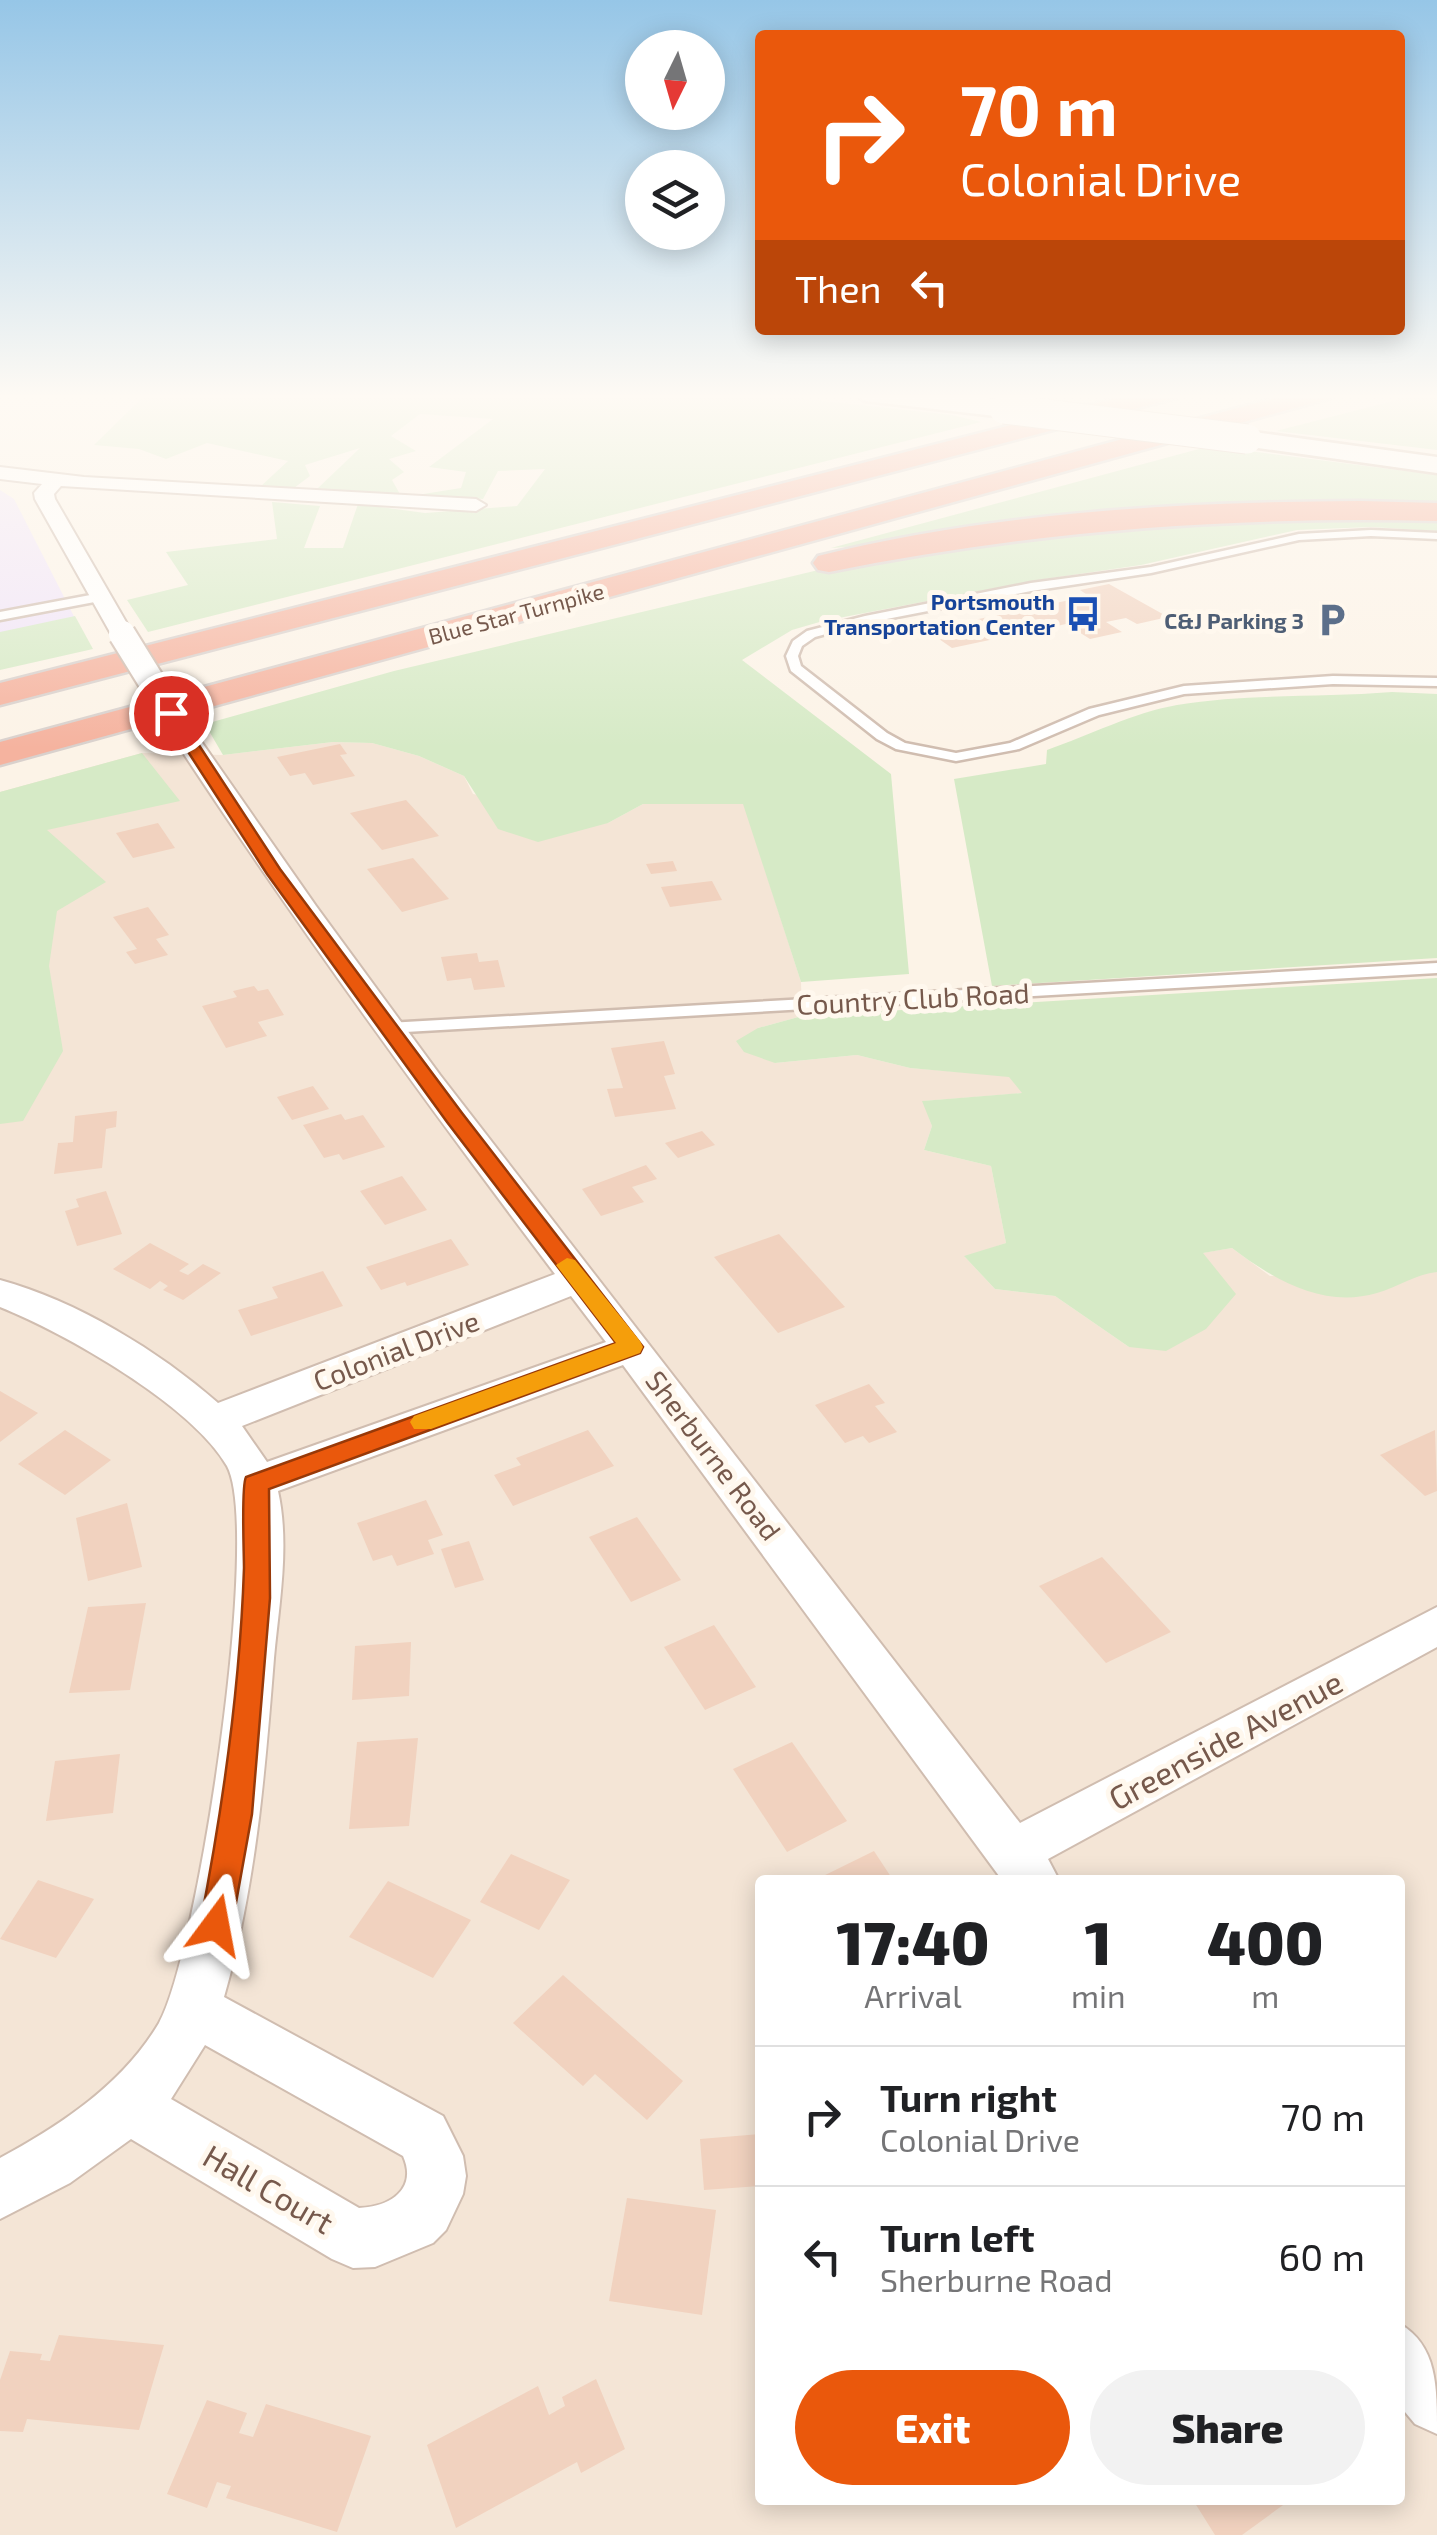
<!DOCTYPE html>
<html lang="en">
<head>
<meta charset="utf-8">
<style>
  body { margin:0; font-family:"Exo 2",sans-serif; background:#f2f2f2; color:#202124; height:100vh; display:flex; flex-direction:column; font-size:38px; white-space:nowrap }
  * { box-sizing:border-box; margin:0 }
  p { font-size:32px; color:#757577 }
  .icon { flex:none; width:55px; height:55px; fill:none; stroke:currentColor; stroke-width:2; stroke-linecap:round; stroke-linejoin:round }
  .map { position:relative; flex:1; overflow:hidden }
  .side { position:absolute; left:755px; top:1875px; width:650px; height:630px; display:flex; flex-direction:column; background:#fff; border-radius:10px; box-shadow:0 5px 25px #0003 }
  .side>* { flex:none }
  .top-card { position:absolute; left:755px; top:30px; width:650px; height:305px; border-radius:10px; box-shadow:0 5px 25px #0003; background:#ea580c; color:#fff; overflow:hidden }
  .needle { width:65px; rotate:185deg }
  .tools { position:absolute; left:625px; top:30px; display:grid; gap:20px }
  .tools a { display:grid; place-items:center; width:100px; height:100px; border-radius:50%; background:#fff; box-shadow:0 5px 25px #0003; font-size:50px }
  .pin { position:absolute; display:grid; place-items:center; width:85px; height:85px; color:#fff; margin:-42px; border:5px solid #fff; border-radius:50%; box-shadow:0 2px 10px #0007 }
  .me { position:absolute; width:110px; margin:-55px; rotate:13deg; stroke-linejoin:round; filter:drop-shadow(0 0 8px #0008) }
  .turn { display:flex; align-items:center; gap:35px; height:210px; padding:0 40px; font-size:45px }
  .turn .icon { width:130px; height:130px; stroke-width:2.5 }
  .turn b { display:block; font-size:70px; line-height:85px }
  .then { display:flex; align-items:center; height:95px; padding:0 40px; background:#0003; gap:20px; font-size:38px }
  .eta { display:flex; justify-content:space-evenly; align-items:center; height:170px; text-align:center }
  .eta b { font-size:60px; font-weight:800; line-height:70px }
  .button { display:flex; gap:20px; margin-top:auto; padding:20px 40px }
  .button a { flex:1; height:115px; border-radius:60px; background:#ea580c; color:#fff; font-size:40px; font-weight:800; line-height:115px; text-align:center }
  .button a+a { background:#f2f2f2; color:#202124 }
  ul { padding:0; list-style:none }
  li { display:flex; align-items:center; gap:30px; height:140px; padding:0 40px; border-top:2px solid #e0e0e0 }
  li div { flex:1 }
  li b { display:block; font-size:38px }
  li em { font-style:normal }
  .map>svg:first-child { display:block }
</style>
</head>
<body>
<div class="map">
<svg width="1437" height="2535" viewBox="0 0 1437 2535">
  <rect width="100%" height="100%" fill="#fcf3e7"/>
  <path fill="#f4e5d6" fill-rule="evenodd" d="M333,742L372,743L419,756L464,776L473,794L608,823L643,804H744L801,982L802,1016L758,1028L775,1063L857,1055L910,1068L1009,1076L1023,1093L923,1101L932,1126L924,1150L991,1166L1006,1243L965,1257L995,1289L1055,1296L1129,1347L1202,1253L1232,1248L1270,1276L1437,1272V2535H0V792L142,753L223,755ZM760,1880H1400V2500H760Z"/>
  <path fill="#f0e4f9" d="M0,490L14,499L86,640L0,661Z"/>
  <g fill="#d6eac6">
    <path d="M60,393H750L952,415L981,422L148,632L127,600L188,585L166,552L277,539L272,502L320,506L304,548H343L358,504L425,513L517,506L545,469L498,471L483,499L417,495L461,488L466,472L429,467L493,419L420,414L391,436L416,451L389,459L404,472L392,480L401,496L317,489L360,448L305,465L310,476L294,488L261,486L288,461L207,443L166,459L139,449L94,445L142,398Z"/>
    <path d="M1424,393H1437V450L1276,431Z"/>
    <path d="M1210,446L1437,475V508L831,548Z"/>
    <path d="M1437,516V531L1371,527L1297,530L1141,565L1038,580L823,621L792,630L742,660L891,774L909,974L801,982L743,804H643L608,823L538,842L498,829L464,776L419,756L372,743L333,742L223,755L205,724L394,671L856,561L1069,526Z"/>
    <path d="M75,616L93,649L0,670V632Z"/>
    <path d="M1392,692L1437,694V958L992,986L954,779L1046,764L1047,750C1090,735 1132,713 1177,705C1248,693 1321,698 1392,692Z"/>
    <path d="M142,753L180,801L47,830L106,882L57,911L49,966L63,1051L23,1121L0,1124V792Z"/>
    <path d="M1437,978V1272C1416,1274 1398,1287 1377,1293C1323,1309 1273,1279 1232,1248L1203,1253L1236,1294L1206,1329L1166,1351L1129,1347L1055,1296L995,1289L964,1256L1006,1243L991,1166L924,1150L932,1126L922,1101L1022,1093L1009,1077L910,1068L857,1055L775,1063L744,1052L736,1041L758,1028L802,1016Z"/>
  </g>
  <g fill="#f1d2bf">
    <path d="M1109,584L1168,617L1137,624L1126,618L1106,622L1122,632L1090,639L1066,624L952,648L926,630L1089,596L1080,590Z"/>
    <path d="M340,744L347,754L340,755L355,776L313,785L305,773L290,776L277,757Z"/>
    <path d="M406,800L439,836L382,850L350,813Z"/>
    <path d="M158,823L175,848L133,858L116,833Z"/>
    <path d="M413,858L449,899L402,912L367,869Z"/>
    <path d="M673,861L677,871L651,874L646,864Z"/>
    <path d="M712,881L722,900L670,907L661,887Z"/>
    <path d="M148,907L169,935L156,939L168,955L135,964L126,952L137,949L113,917Z"/>
    <path d="M477,953L479,962L498,960L505,987L474,990L471,978L447,981L441,957Z"/>
    <path d="M254,986L258,991L268,989L284,1015L258,1022L267,1036L226,1048L202,1006L237,997L233,991Z"/>
    <path d="M664,1041L675,1074L664,1076L676,1109L615,1117L607,1089L623,1088L611,1048Z"/>
    <path d="M313,1086L329,1109L292,1120L277,1097Z"/>
    <path d="M117,1111L116,1127L106,1129L102,1168L54,1174L58,1143L73,1142L75,1116Z"/>
    <path d="M341,1114L345,1120L363,1115L385,1147L343,1160L339,1154L324,1158L303,1125Z"/>
    <path d="M702,1131L715,1145L678,1158L665,1143Z"/>
    <path d="M646,1165L657,1179L632,1187L644,1202L601,1216L582,1189Z"/>
    <path d="M402,1176L427,1210L385,1225L360,1191Z"/>
    <path d="M106,1191L122,1234L77,1246L65,1211L79,1207L76,1199Z"/>
    <path d="M779,1234L845,1307L778,1333L714,1257Z"/>
    <path d="M451,1239L469,1265L407,1286L405,1282L381,1290L366,1267Z"/>
    <path d="M150,1243L189,1264L179,1271L188,1275L203,1264L221,1273L183,1300L163,1290L168,1286L160,1281L150,1289L113,1269Z"/>
    <path d="M323,1271L343,1306L251,1336L238,1310L278,1298L272,1287Z"/>
    <path d="M869,1384L885,1403L875,1406L897,1432L869,1443L863,1436L845,1443L815,1405Z"/>
    <path d="M0,1391L38,1413L0,1442Z"/>
    <path d="M65,1430L111,1460L65,1495L18,1464Z"/>
    <path d="M588,1430L614,1466L513,1506L494,1475L521,1465L516,1458Z"/>
    <path d="M1435,1430L1437,1491L1425,1496L1380,1455Z"/>
    <path d="M426,1500L443,1535L428,1540L434,1554L397,1566L392,1555L373,1561L357,1523Z"/>
    <path d="M127,1503L142,1567L88,1581L76,1518Z"/>
    <path d="M637,1517L681,1580L631,1602L589,1537Z"/>
    <path d="M469,1541L484,1580L455,1588L441,1549Z"/>
    <path d="M1102,1557L1171,1632L1106,1663L1039,1586Z"/>
    <path d="M146,1603L130,1690L69,1693L88,1607Z"/>
    <path d="M714,1625L756,1687L705,1710L664,1647Z"/>
    <path d="M411,1642L409,1696L352,1700L355,1646Z"/>
    <path d="M418,1738L409,1826L349,1829L357,1742Z"/>
    <path d="M792,1742L847,1821L787,1852L733,1769Z"/>
    <path d="M120,1754L113,1813L46,1821L55,1761Z"/>
    <path d="M874,1851L893,1880H815Z"/>
    <path d="M511,1854L570,1880L539,1930L480,1902Z"/>
    <path d="M38,1880L94,1899L56,1958L0,1939Z"/>
    <path d="M388,1881L471,1920L433,1978L349,1937Z"/>
    <path d="M563,1975L683,2081L647,2120L595,2074L583,2086L513,2023Z"/>
    <path d="M760,2134V2186L704,2190L700,2139Z"/>
    <path d="M627,2198L716,2210L702,2315L609,2301Z"/>
    <path d="M59,2335L164,2345L139,2430L27,2419L23,2432L0,2431V2380L10,2351L42,2354L40,2360L50,2361Z"/>
    <path d="M596,2379L625,2449L581,2473L577,2462L456,2528L427,2445L538,2386L549,2415L565,2406L562,2397Z"/>
    <path d="M207,2400L247,2413L239,2433L253,2437L266,2404L371,2436L337,2532L226,2498L231,2486L217,2482L207,2508L167,2494Z"/>
    <path d="M1193,2500H1290L1242,2535H1215Z"/>
  </g>
  <g fill="none" stroke-linecap="round" stroke-linejoin="round">
    <defs>
      <g id="service">
        <path d="M1371,530L1437,533V539L1371,536L1299,540L1151,573L1031,591L866,623L815,637L802,646L798,656L801,666L887,733L905,743L956,753L1010,743L1089,709L1184,686L1333,676L1437,678V686L1333,684L1184,694L1099,715L1019,749L956,761L896,749L877,739L791,671L786,656L793,641L807,631L865,616L1031,583L1151,567L1299,534Z"/>
        <path d="M101,593L105,594V600L0,620V612Z"/>
        <path d="M1437,963V973L388,1033L379,1028L388,1023Z"/>
      </g>
      <g id="minor">
        <path d="M0,467L84,477L476,499L486,505L476,511L61,486L54,494L55,499L133,634L122,641L111,634L35,499L34,493L42,484L0,479Z"/>
        <path d="M187,731L196,734L316,906L440,1075L1020,1823L1437,1607V1647L1048,1859L1059,1880H1002L623,1365L278,1491C290,1545 279,1604 274,1658C265,1772 256,1886 224,1997L443,2116L463,2156L466,2176L463,2194L446,2230L433,2243L375,2267L353,2268L332,2259L131,2139L70,2183L0,2219V2158C61,2125 123,2084 159,2023C198,1954 262,1530 227,1466C192,1405 65,1333 0,1307V1280C77,1301 159,1351 218,1403L555,1274C423,1099 294,922 174,739ZM571,1296L606,1342L267,1462L242,1426ZM205,2045L403,2156C418,2190 389,2207 359,2208L171,2099Z"/>
        <path d="M1400,2324C1437,2346 1437,2385 1437,2434L1415,2424L1400,2406Z"/>
      </g>
      <g id="secondary">
        <path d="M852,393C882,393 1001,390 1017,409L1004,417L865,401Z"/>
        <path d="M1247,431L1437,457V473L1237,445L1233,439Z"/>
      </g>
      <g id="motorway">
        <path d="M1137,393H1180L1176,398L0,705V683Z"/>
        <path d="M1293,393H1335L1331,398L0,765V742Z"/>
        <path d="M1360,501L1437,503V521C1231,516 1031,531 829,572L818,570L813,563L818,556C995,512 1179,502 1360,501Z"/>
      </g>
    </defs>
    <use href="#service" stroke="#d0bdb0" stroke-width="5"/>
    <use href="#minor" stroke="#d0bdb0" stroke-width="4"/>
    <use href="#secondary" stroke="#d3bdae" stroke-width="5"/>
    <use href="#motorway" stroke="#d9d1cd" stroke-width="5"/>
    <use href="#service" fill="#fff" fill-rule="evenodd"/>
    <use href="#minor" fill="#fff" fill-rule="evenodd"/>
    <use href="#secondary" fill="#fff" fill-rule="evenodd"/>
    <use href="#motorway" fill="#f5b39f" fill-rule="evenodd"/>
    <defs>
      <path id="minor-bridge" d="M122,634L187,739"/>
      <path id="secondary-bridge" d="M1004,409L1247,439"/>
    </defs>
    <use href="#minor-bridge" stroke="#d0bdb0" stroke-width="30" stroke-linecap="butt"/>
    <use href="#secondary-bridge" stroke="#d3bdae" stroke-width="31" stroke-linecap="butt"/>
    <use href="#minor-bridge" stroke="#fff" stroke-width="26"/>
    <use href="#secondary-bridge" stroke="#fff" stroke-width="29"/>
  </g>
  <linearGradient id="sky" x2="0" y2="1"><stop stop-color="#96c6e7"/><stop offset="0.53" stop-color="#fefaf4"/><stop offset="1" stop-color="#fefaf4" stop-opacity="0"/></linearGradient>
  <rect width="1437" height="748" fill="url(#sky)"/>
  <path fill="#ea580c" stroke="#983908" stroke-width="2.5" d="M165,710H176L280,869L462,1113L643,1347L640,1353L269,1489L270,1598L252,1814L232,1925L228,1935L216,1939L205,1935L200,1925C223,1807 240,1687 244,1568C244,1551 241,1486 246,1477L616,1343L447,1122L267,874L163,713Z"/>
  <path fill="#f59e0b" d="M567,1258L575,1260L640,1341L643,1347L640,1353L431,1429H414L410,1422L414,1416L616,1343L556,1265Z"/>
  <defs>
    <symbol id="bus-bare" viewBox="-9 -9 18 18"><path d="M-5-6H5V4H4V6H2V4H-2V6H-4V4H-5ZM-3.5-4V0h7V-4ZM-3.5 1.2v1.5H-2V1.2ZM2 1.2v1.5H3.5V1.2Z" fill="#1a4fb4" stroke="#fff8ee" stroke-width="2.5" paint-order="stroke"/></symbol>
    <symbol id="parking-bare" viewBox="-9 -9 18 18"><path d="M-3.5-5.5H1a3.5 3.5 0 0 1 0 7H-1V5.5H-3.5ZM-1-3.4V-.6H.8a1.4 1.4 0 0 0 0-2.8Z" fill="#5c6f8a" stroke="#fff8ee" stroke-width="2.5" paint-order="stroke"/></symbol>
  </defs>
  <g fill-rule="evenodd">
    <use href="#bus-bare" x="1058" y="589" width="50" height="50"/>
    <use href="#parking-bare" x="1307" y="595" width="50" height="50"/>
  </g>
  <g text-anchor="middle" dominant-baseline="central" stroke-width="10" stroke-linejoin="round" paint-order="stroke">
    <g font-size="22" font-weight="bold" fill="#164399" stroke="#fff8ee" text-anchor="end">
      <text x="1055" y="601">Portsmouth<tspan x="1055" dy="25">Transportation Center</tspan></text>
    </g>
    <g font-size="22" fill="#76594c" stroke="#fff8ee">
      <text transform="translate(516 613) rotate(-15)">Blue Star Turnpike</text>
    </g>
    <g font-size="22" font-weight="bold" fill="#4e5e75" stroke="#fff8ee" text-anchor="end">
      <text x="1304" y="620">C&amp;J Parking 3</text>
    </g>
    <g font-size="28" fill="#76594c" stroke="#fff8ee">
      <text transform="translate(913 998) rotate(-3)">Country Club Road</text>
      <text transform="translate(396 1350) rotate(-21)">Colonial Drive</text>
      <text transform="translate(714 1455) rotate(53)">Sherburne Road</text>
    </g>
    <g font-size="32" fill="#76594c" stroke="#fff8ee">
      <text transform="translate(1225 1739) rotate(-28)">Greenside Avenue</text>
      <text transform="translate(269 2188) rotate(30)">Hall Court</text>
    </g>
  </g>
</svg>
<div class="tools">
<a><svg class="needle" viewBox="-14 -14 28 28"><path d="M0-13l5 13h-10z" fill="#e53935"/><path d="M0 13l5-13h-10z" fill="#757577"/></svg></a>
<a><svg class="icon" aria-label="layers" viewBox="0 0 24 24"><path d="M12 4l9 5-9 5-9-5zM3 14l9 5 9-5"/></svg></a>
</div>
<div class="pin" style="left:171px;top:713px;background:#d93025"><svg class="icon" aria-label="arrive" viewBox="0 0 24 24"><path d="M6 21V4h12l-3 4 3 4H6"/></svg></div>
<svg class="me" style="left:216px;top:1925px" viewBox="-20 -20 40 40"><path d="M0-17L14 15 0 8-14 15z" fill="#ea580c" stroke="#fff" stroke-width="4"/></svg>
<div class="top-card">
<div class="turn"><svg class="icon" aria-label="right" viewBox="0 0 24 24"><path d="M7 20v-9h11M14 6l5 5-5 5"/></svg><div><b>70 m</b>Colonial Drive</div></div>
<div class="then">Then<svg class="icon" aria-label="left" viewBox="0 0 24 24"><path d="M17 20v-9H6M10 6l-5 5 5 5"/></svg></div>
</div>
<section class="side">
<div class="eta">
<div><b>17:40</b><p>Arrival</p></div>
<div><b>1</b><p>min</p></div>
<div><b>400</b><p>m</p></div>
</div>
<ul>
<li><svg class="icon" aria-label="right" viewBox="0 0 24 24"><path d="M7 20v-9h11M14 6l5 5-5 5"/></svg><div><b>Turn right</b><p>Colonial Drive</p></div><em>70 m</em></li>
<li><svg class="icon" aria-label="left" viewBox="0 0 24 24"><path d="M17 20v-9H6M10 6l-5 5 5 5"/></svg><div><b>Turn left</b><p>Sherburne Road</p></div><em>60 m</em></li>
</ul>
<div class="button"><a>Exit</a><a>Share</a></div>
</section>
</div>
</body>
</html>
